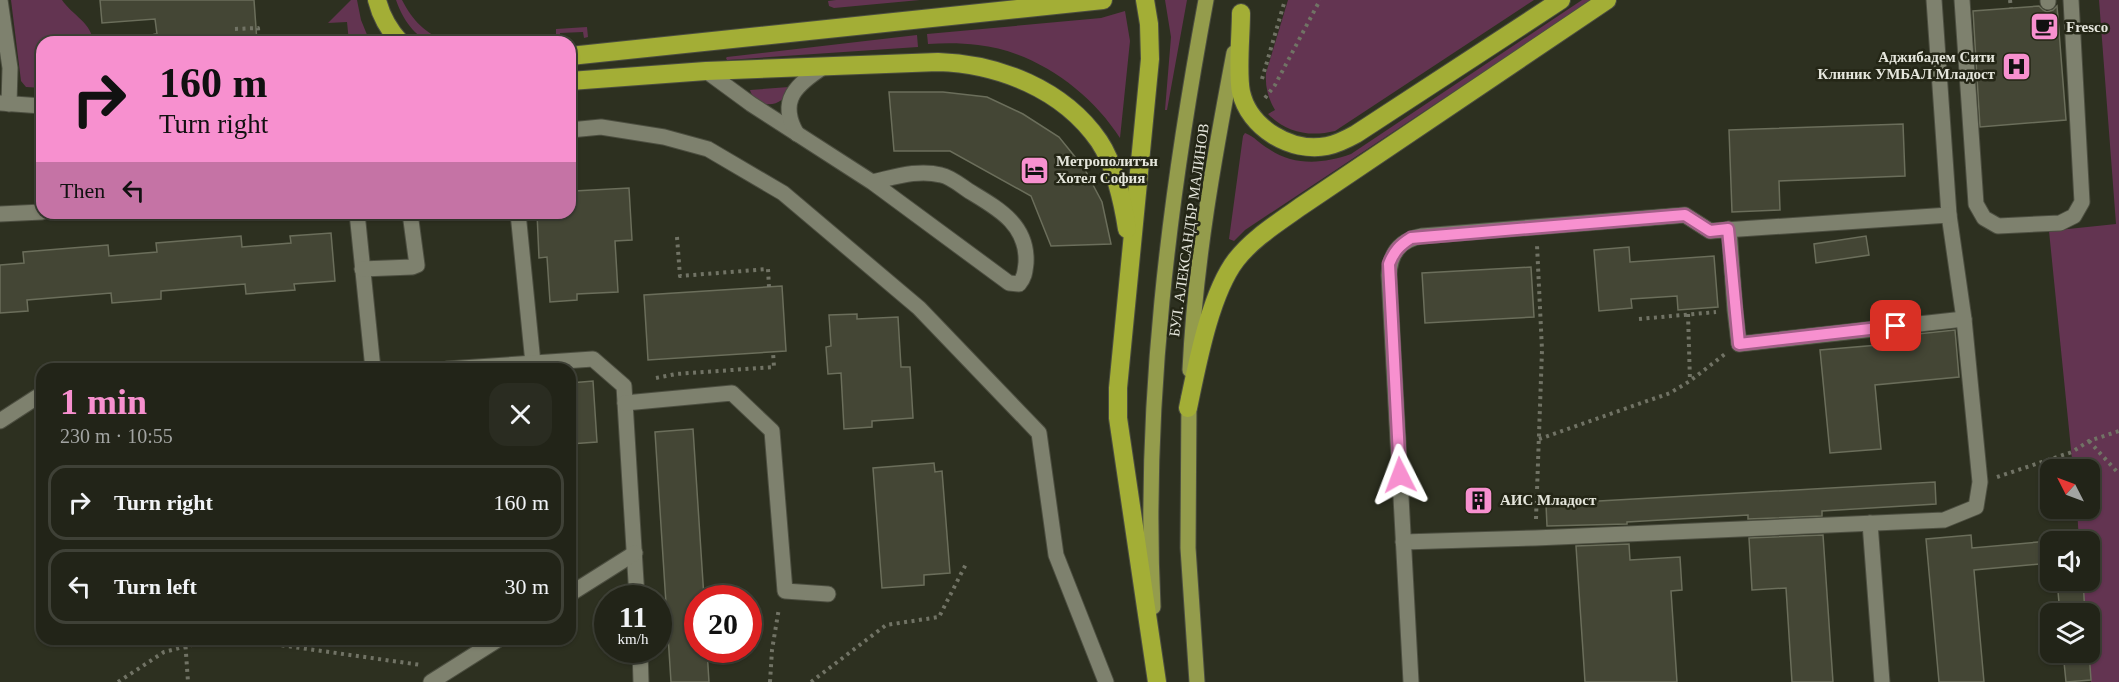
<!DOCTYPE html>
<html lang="en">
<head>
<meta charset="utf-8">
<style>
  body { margin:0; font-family:"Times New Roman",serif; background:#2a2c21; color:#f1f3f6; height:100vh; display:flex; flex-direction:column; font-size:22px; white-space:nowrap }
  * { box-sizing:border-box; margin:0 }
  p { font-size:20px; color:#a2a4a2 }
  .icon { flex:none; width:33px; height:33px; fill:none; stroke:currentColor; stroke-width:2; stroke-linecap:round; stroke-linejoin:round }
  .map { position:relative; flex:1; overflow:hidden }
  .drawer { position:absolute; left:36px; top:363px; width:540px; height:282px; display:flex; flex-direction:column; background:#222418; border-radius:18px; box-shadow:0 2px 4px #0004,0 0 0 2px #3f4137 }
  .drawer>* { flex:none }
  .guide { position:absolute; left:36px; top:36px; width:540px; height:183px; border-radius:18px; box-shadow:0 2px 4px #0004,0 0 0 2px #3f4137; background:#f790cf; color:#111; overflow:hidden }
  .needle { width:39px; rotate:312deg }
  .fabs { position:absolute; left:2040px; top:459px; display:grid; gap:12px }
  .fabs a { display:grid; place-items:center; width:60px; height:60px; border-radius:12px; background:#222418; box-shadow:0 2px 4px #0004,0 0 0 2px #3f4137; font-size:30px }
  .speed { position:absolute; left:594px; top:585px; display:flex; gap:12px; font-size:30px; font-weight:700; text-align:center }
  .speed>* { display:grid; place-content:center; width:78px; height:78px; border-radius:50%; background:#222418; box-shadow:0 2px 4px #0004,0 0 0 2px #3f4137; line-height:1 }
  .speed small { font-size:15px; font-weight:400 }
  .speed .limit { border:9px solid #d22; background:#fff; color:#111 }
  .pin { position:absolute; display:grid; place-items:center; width:51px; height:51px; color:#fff; margin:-26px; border-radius:12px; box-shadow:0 3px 9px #0006 }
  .me { position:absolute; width:66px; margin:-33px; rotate:357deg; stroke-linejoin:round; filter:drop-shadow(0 0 4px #0008) }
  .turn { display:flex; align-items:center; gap:21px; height:126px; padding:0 24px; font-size:27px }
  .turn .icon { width:78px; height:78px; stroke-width:2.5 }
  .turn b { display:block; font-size:42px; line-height:51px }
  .then { display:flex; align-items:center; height:57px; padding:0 24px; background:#0003; gap:12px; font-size:22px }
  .round { display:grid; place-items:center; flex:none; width:63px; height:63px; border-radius:18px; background:#2a2c21 }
  .headline { display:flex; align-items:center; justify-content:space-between; height:102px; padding:0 24px }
  h1 { font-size:36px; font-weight:600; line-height:45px; color:#f790cf }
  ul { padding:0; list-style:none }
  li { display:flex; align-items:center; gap:18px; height:75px; margin:0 12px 9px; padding:0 12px; border:3px solid #3f4137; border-radius:18px }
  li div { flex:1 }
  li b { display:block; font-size:22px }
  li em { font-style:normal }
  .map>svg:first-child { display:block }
</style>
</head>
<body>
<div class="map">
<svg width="2119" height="682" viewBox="0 0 2119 682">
  <rect width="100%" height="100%" fill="#2d3020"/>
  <g fill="#633451">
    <path d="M11,0H62C72,15 92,23 93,42H42V88L26,87L21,81Z"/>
    <path d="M351,0H357L361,20L370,42H349L347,22L328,23Z"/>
    <path d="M396,0H402C413,21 425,33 447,42C441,42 433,43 428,41C412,34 401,15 396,0Z"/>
    <path d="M836,0H920L834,8L829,6L828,1Z"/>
    <path d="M1165,0H1187L1167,110H1165L1171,37Z"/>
    <path d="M1288,0H1534L1335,131C1310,137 1287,133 1268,114L1275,110C1268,98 1265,87 1266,73Z"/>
    <path d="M1582,0H1592L1245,230L1234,241L1229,239L1243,136L1245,133C1254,136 1261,145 1269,149C1294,166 1323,164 1351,154Z"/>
    <path d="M2099,0H2119V682H2091L2089,653L2090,614L2085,613L2083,581L2090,580V542L2079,541L2077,509L2090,508V470L2073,469L2049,231L2116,224Z"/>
    <path d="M1125,11L1130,41L1120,138C1090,91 1035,51 978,45C962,43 945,43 928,44L927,34L1101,18Z"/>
    <path d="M587,27L588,37L584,38L583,32L560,33V41L455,42L530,34L531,39L556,35V29Z"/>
    <path d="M917,35L918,47L727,60L726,58L727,57Z"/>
    <path d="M789,87C785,109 756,110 750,90Z"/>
  </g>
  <g fill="#444635" stroke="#6b6e5b" stroke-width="1.5">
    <path d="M100,0H254L257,42H158L155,19L102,23Z"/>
    <path d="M2039,6L2043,10L2047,12L2053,10L2057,6L2066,120L1980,127L1973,11Z"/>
    <path d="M889,92H943L987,97L1023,114L1059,137L1084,168L1102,202L1111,244L1051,246L1031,196L950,151H894Z"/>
    <path d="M1903,124L1905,176L1779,181L1780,210L1732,212L1729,130Z"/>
    <path d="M629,188L632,240L615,241L618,292L577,294V300L550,302L547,257L539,258L537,213H570V199L575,198L574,191Z"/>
    <path d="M331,233L335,281L294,284L295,290L246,294L245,284L161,291V299L112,303L111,293L27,300L28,311L0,313V265L24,263L23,252L108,245L109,256L157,252L156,243L241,236L242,247L291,243L290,236Z"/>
    <path d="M1866,236L1869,255L1816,263L1814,244Z"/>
    <path d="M1629,247L1630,262L1714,256L1718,307L1678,310L1677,296L1631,299L1632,308L1599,311L1594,250Z"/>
    <path d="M1531,267L1534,317L1425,323L1422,273Z"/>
    <path d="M782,286L786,351L648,360L644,295Z"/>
    <path d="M857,314V319L898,317L901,367H910L913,418L872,421V427L844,429L841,373L828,374L826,347L831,346L829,315Z"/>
    <path d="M1955,330L1959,377L1875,385L1881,449L1830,453L1820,350L1890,344L1889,337Z"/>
    <path d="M593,381L597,442L570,444V383Z"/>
    <path d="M693,429L704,598H698V650H707L709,682H671L655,432Z"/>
    <path d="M934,463L935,472L942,471L950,573L924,575V585L882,588L873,468Z"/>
    <path d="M1935,482L1936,504L1822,511V516L1748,519V515L1627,522V524L1547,526L1546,504Z"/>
    <path d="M1823,535L1833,682H1792L1786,588L1752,590L1749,538Z"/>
    <path d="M1971,535L1972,548L2050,541V563L1974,570L1984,682H1939L1926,539Z"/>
    <path d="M1629,544L1630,560L1680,557L1682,590L1671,591L1677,682H1585L1576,546Z"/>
    <path d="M2057,580H2083L2085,614H2060Z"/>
    <path d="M2063,652H2089L2091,680L2066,682Z"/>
  </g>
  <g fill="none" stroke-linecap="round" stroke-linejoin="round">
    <defs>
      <g id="minor">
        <path d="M0,0L10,68L9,104"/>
        <path d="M1962,0L1976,204L1984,218L1998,226L2060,223L2074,216L2082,202L2071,0"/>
        <path d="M2048,2V0"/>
        <path d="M706,71L751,104L872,182L1009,283L1019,284C1025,277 1025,271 1026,263C1028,224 997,208 969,191C960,185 951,177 941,175C918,169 895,177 872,182"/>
        <path d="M0,103L42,106"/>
        <path d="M570,130L601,127L664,137L708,149L783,193L919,308L1039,433L1056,555L1106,682"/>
        <path d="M797,134C777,100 797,84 825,66"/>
        <path d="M357,213L373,369"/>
        <path d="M518,213L533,363"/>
        <path d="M0,214L42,212"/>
        <path d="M1729,229L1735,310L1739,344L1964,319"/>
        <path d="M362,269L412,267L417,265L410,213"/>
        <path d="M447,369L593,359L624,386L637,598"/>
        <path d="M625,403L732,393L772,431L785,591L828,594"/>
        <path d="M0,421L37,397H42"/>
        <path d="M1870,523L1882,682"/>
        <path d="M1403,542L1535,538L1944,520L1976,507L1980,482L1964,319L1949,215L1934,0"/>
        <path d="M570,594L635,553"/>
        <path d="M640,650L641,682"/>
        <path d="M431,682L499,639"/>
        <path d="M1411,682L1389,275C1390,253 1400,240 1422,236L1685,215L1710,231L1949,215"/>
      </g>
      <g id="major">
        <path d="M1190,370C1195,263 1214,158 1234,53"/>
        <path d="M1189,397L1188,548L1197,682"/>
        <path d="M1153,607C1143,404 1169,199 1206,0"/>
      </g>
      <g id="highway">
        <path d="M377,0C381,16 389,30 400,42"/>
        <path d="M1145,0L1149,24L1150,59L1118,388V418L1157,682"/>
        <path d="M1241,13C1241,35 1237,72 1241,92C1249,128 1291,153 1327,146C1337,144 1347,139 1356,134L1561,0"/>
        <path d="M570,56L1103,0"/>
        <path d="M570,81L706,71L938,62C999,64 1063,89 1099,141C1114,163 1123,202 1127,229"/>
        <path d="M1188,408C1197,365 1210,294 1236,260C1253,238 1278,223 1300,207L1607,0"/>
      </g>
    </defs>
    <use href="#minor" stroke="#4c4e40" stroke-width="17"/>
    <use href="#major" stroke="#4c4e40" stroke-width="17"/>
    <use href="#highway" stroke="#4c4e40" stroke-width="20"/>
    <g stroke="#717365" stroke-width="4" stroke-dasharray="3 4.5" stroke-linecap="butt">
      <path d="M2010,0L2011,8"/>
      <path d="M235,29L258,28L259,42"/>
      <path d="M152,42V36L157,35"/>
      <path d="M1262,79L1285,0"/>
      <path d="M1265,98L1275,85L1320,0"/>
      <path d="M677,237L680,276L768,269L769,287"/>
      <path d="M1688,314L1690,381"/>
      <path d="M1639,319L1716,312"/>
      <path d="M656,378L676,374L774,367L773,352"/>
      <path d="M1539,439L1670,393L1690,381L1725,354"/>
      <path d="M2089,441L2119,474"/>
      <path d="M1997,477L2072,452L2089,441L2119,431"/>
      <path d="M1536,519L1542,350L1537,245"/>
      <path d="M185,639L188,682"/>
      <path d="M237,639L421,665"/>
      <path d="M118,682L164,652L215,639"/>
      <path d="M770,682L772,650L779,608"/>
      <path d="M811,682L886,625L939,617L966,564"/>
    </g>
    <use href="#minor" stroke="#7e816e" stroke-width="15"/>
    <use href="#major" stroke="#949c4c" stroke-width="15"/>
    <use href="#highway" stroke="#a3ae36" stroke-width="18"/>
  </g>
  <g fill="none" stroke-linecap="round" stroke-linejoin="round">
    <defs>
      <path id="route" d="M1400,475L1389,264C1394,251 1400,245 1411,238L1685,215L1710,231L1728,229L1739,344L1896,326"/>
    </defs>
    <use href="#route" stroke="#a15e87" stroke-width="15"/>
    <use href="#route" stroke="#f790cf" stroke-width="10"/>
  </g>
  <defs>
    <symbol id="cafe-square" viewBox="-11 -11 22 22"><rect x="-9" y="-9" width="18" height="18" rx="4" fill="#f790cf" stroke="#242616"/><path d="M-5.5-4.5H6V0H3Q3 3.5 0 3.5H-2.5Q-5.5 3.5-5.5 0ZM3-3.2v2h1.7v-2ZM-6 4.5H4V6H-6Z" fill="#111"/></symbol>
    <symbol id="hospital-square" viewBox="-11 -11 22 22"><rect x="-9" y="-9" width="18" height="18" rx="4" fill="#f790cf" stroke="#242616"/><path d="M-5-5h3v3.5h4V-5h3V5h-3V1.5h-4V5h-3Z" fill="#111"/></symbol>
    <symbol id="hotel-square" viewBox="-11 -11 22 22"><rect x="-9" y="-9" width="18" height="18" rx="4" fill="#f790cf" stroke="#242616"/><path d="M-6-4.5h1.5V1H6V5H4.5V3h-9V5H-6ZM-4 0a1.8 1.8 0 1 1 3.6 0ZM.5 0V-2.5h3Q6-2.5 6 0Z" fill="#111"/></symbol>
    <symbol id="building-square" viewBox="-11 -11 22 22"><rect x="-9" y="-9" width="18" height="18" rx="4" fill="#f790cf" stroke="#242616"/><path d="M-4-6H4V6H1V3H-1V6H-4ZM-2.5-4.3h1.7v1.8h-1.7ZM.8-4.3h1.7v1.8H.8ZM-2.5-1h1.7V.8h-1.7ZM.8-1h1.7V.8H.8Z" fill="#111"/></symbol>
  </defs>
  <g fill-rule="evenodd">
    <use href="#cafe-square" x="2028" y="10" width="33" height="33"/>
    <use href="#hospital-square" x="2000" y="50" width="33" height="33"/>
    <use href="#hotel-square" x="1018" y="154" width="33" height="33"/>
    <use href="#building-square" x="1462" y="484" width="33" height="33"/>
  </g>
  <g text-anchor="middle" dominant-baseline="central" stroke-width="5" stroke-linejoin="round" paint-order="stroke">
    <g font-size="15" font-weight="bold" fill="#e5e6dc" stroke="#242616" text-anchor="start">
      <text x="2066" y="27">Fresco</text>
      <text x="1995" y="57" text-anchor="end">Аджибадем Сити<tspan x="1995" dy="17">Клиник УМБАЛ Младост</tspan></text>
      <text x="1056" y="161">Метрополитън<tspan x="1056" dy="17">Хотел София</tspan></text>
      <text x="1500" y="500">АИС Младост</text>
    </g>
    <g font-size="15" fill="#e5e6dc" stroke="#242616">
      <text transform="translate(1189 230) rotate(-82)">БУЛ. АЛЕКСАНДЪР МАЛИНОВ</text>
    </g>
  </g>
</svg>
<div class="fabs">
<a><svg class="needle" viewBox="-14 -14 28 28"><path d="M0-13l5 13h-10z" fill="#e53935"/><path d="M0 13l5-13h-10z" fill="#a2a4a2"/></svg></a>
<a><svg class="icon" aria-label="sound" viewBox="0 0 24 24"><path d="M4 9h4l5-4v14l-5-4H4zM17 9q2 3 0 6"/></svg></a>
<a><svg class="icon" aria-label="layers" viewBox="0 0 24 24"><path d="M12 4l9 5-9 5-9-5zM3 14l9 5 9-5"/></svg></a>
</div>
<div class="speed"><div>11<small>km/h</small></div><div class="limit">20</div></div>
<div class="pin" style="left:1896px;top:326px;background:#d93025"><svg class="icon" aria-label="arrive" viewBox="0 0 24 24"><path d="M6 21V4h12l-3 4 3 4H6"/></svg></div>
<svg class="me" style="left:1400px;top:475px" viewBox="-20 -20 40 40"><path d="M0-17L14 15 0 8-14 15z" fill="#f790cf" stroke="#fff" stroke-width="4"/></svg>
<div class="guide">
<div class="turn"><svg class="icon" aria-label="right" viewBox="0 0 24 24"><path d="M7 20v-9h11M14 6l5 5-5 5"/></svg><div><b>160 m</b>Turn right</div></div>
<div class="then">Then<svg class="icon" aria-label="left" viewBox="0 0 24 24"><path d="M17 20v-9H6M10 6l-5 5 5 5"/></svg></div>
</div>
<section class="drawer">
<div class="headline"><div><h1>1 min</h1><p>230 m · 10:55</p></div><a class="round"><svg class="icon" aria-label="close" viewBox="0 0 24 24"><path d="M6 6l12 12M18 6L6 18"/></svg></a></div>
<ul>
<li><svg class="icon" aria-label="right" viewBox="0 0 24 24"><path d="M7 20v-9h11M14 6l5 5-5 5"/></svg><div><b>Turn right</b></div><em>160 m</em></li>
<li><svg class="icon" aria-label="left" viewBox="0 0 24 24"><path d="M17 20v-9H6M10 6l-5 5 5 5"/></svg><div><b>Turn left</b></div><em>30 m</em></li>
</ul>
</section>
</div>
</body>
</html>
